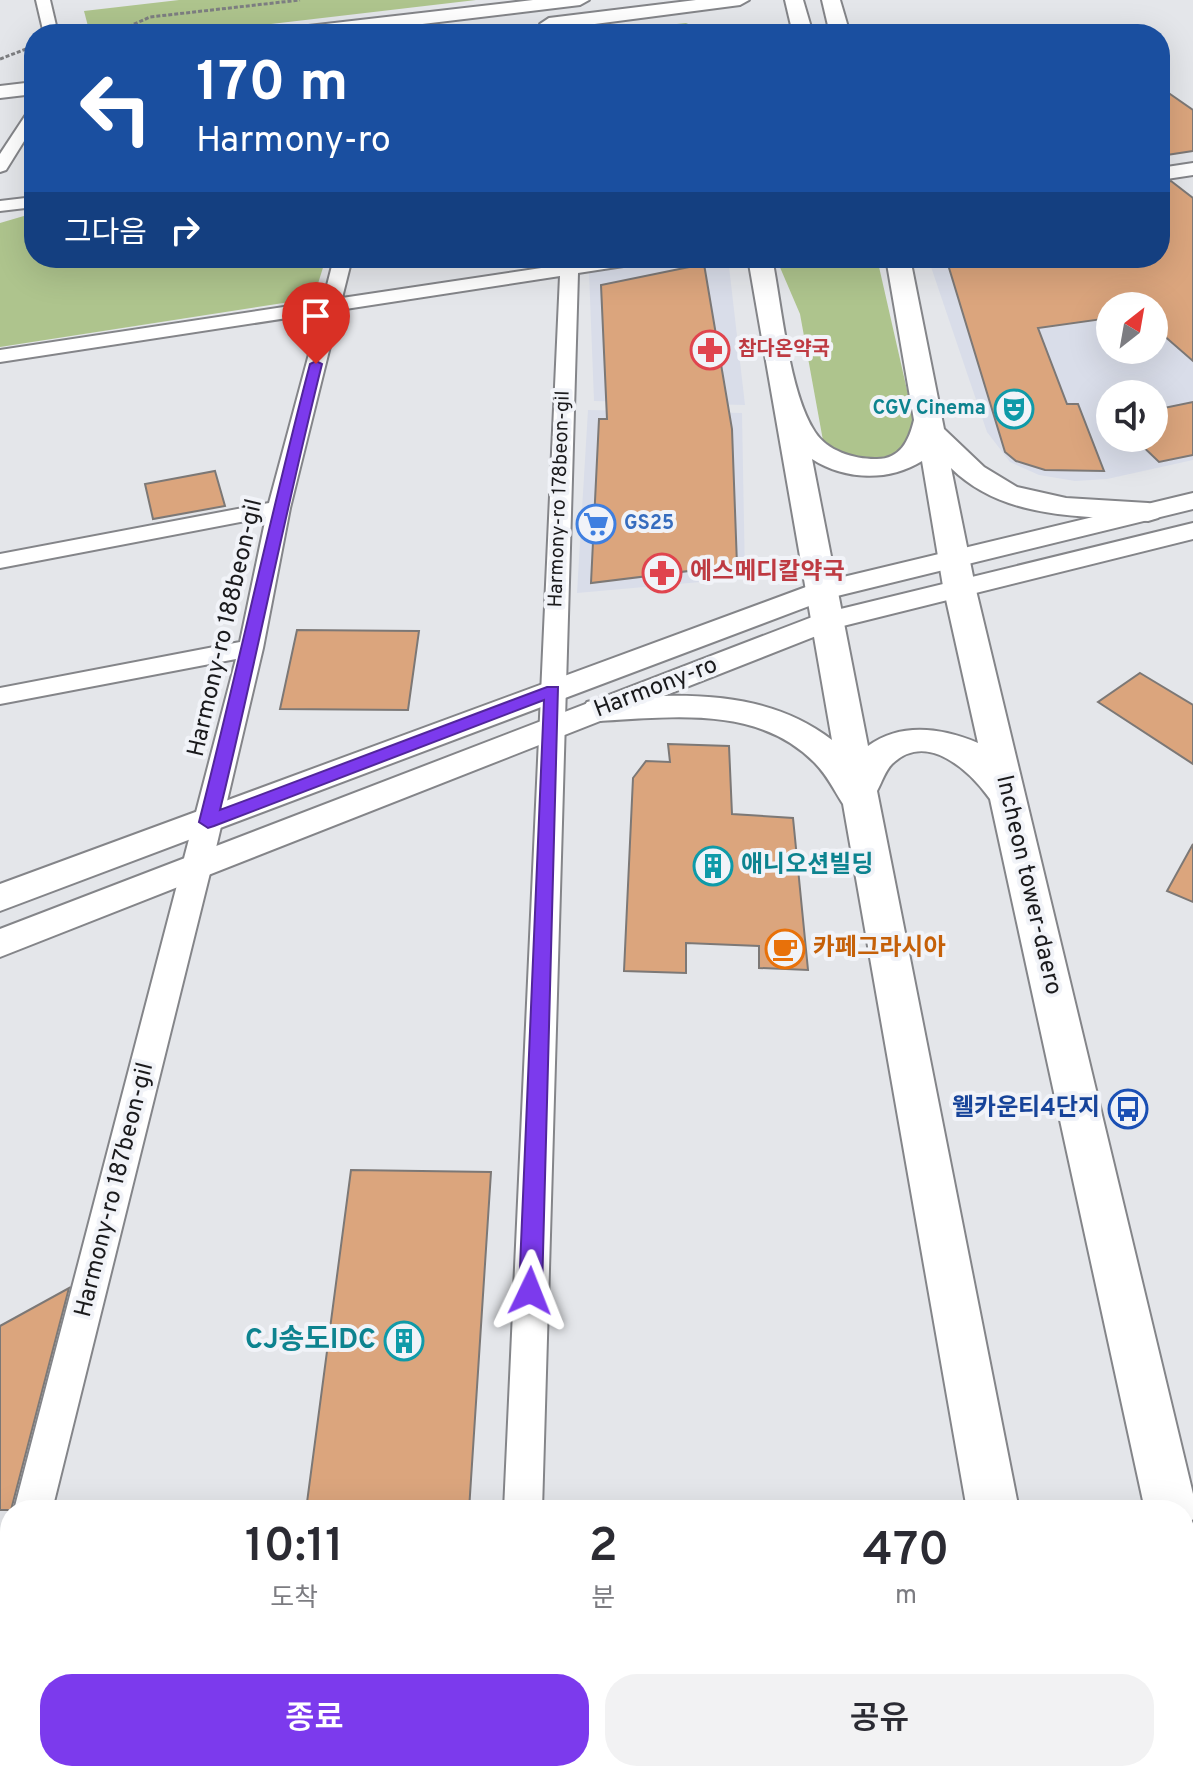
<!DOCTYPE html>
<html lang="ko">
<head>
<meta charset="utf-8">
<style>
  body { margin:0; font-family:Overpass,"Noto Sans KR",sans-serif; background:#f2f2f3; color:#2b2b33; height:100vh; display:flex; flex-direction:column; font-size:30px; white-space:nowrap }
  * { box-sizing:border-box; margin:0 }
  p { font-size:26px; color:#7c7c81 }
  .icon { flex:none; width:44px; height:44px; fill:none; stroke:currentColor; stroke-width:2; stroke-linecap:round; stroke-linejoin:round }
  .map { position:relative; flex:1; overflow:hidden }
  .side { position:absolute; left:0px; top:1500px; width:1194px; height:282px; display:flex; flex-direction:column; background:#fff; border-radius:32px 32px 0 0; box-shadow:0 8px 32px #0002 }
  .side>* { flex:none }
  .top-card { position:absolute; left:24px; top:24px; width:1146px; height:244px; border-radius:32px; box-shadow:0 8px 32px #0002; background:#1a4fa0; color:#fff; overflow:hidden }
  .needle { width:52px; rotate:31deg }
  .tools { position:absolute; left:1096px; top:292px; display:grid; gap:16px }
  .tools a { display:grid; place-items:center; width:72px; height:72px; border-radius:50%; background:#fff; box-shadow:0 8px 32px #0002; font-size:40px }
  .pin { position:absolute; display:grid; place-items:center; width:68px; height:68px; color:#fff; margin:-82px -34px; border-radius:50% 50% 50% 0; rotate:-45deg; box-shadow:0 0 8px #0007 }
  .pin .icon { rotate:45deg }
  .me { position:absolute; width:88px; margin:-44px; rotate:2deg; stroke-linejoin:round; filter:drop-shadow(0 0 6px #0008) }
  .turn { display:flex; align-items:center; gap:28px; height:168px; padding:0 40px; font-size:36px }
  .turn .icon { width:104px; height:104px; stroke-width:2.5 }
  .turn b { display:block; font-size:56px; line-height:68px }
  .then { display:flex; align-items:center; height:76px; padding:0 40px; background:#0003; gap:16px; font-size:30px }
  .eta { display:flex; justify-content:space-evenly; align-items:center; height:136px; text-align:center }
  .eta b { font-size:48px; font-weight:600; line-height:56px }
  .action { display:flex; gap:16px; margin-top:auto; padding:16px 40px }
  .action a { flex:1; height:92px; border-radius:32px; background:#7c3aed; color:#fff; font-size:32px; font-weight:600; line-height:92px; text-align:center }
  .action a+a { background:#f2f2f3; color:#2b2b33 }
  .map>svg:first-child { display:block }
</style>
</head>
<body>
<div class="map">
<svg width="1193" height="1781" viewBox="0 0 1193 1781">
  <rect width="100%" height="100%" fill="#e4e6ea"/>
  <g fill="#d9dde9" fill-rule="evenodd">
    <path d="M699,258H728L745,405L594,401L589,272Z"/>
    <path d="M928,258H1160L1193,286V460L1107,479L1075,481L1039,475L1010,462L987,432ZM1110,306H1154V350H1110ZM1110,394H1154V438H1110Z"/>
    <path d="M588,410L742,413L745,578L577,593Z"/>
  </g>
  <g fill="#aec48d">
    <path d="M179,0H476L211,31L90,34L84,11Z"/>
    <path d="M686,23L697,28L698,34H584Z"/>
    <path d="M34,213V258H326L316,290L303,300L0,347V223Z"/>
    <path d="M776,258H877L917,434L892,459L851,460L824,446L800,314Z"/>
  </g>
  <g fill="#dba57d" stroke="#7c7876" stroke-width="2">
    <path d="M1160,87L1193,110V151L1160,156Z"/>
    <path d="M1171,181L1193,198V361L1154,327V306H1110V318L1038,328L1067,404H1078L1104,471L1045,470L1016,461L1005,452L946,258H1160V183Z"/>
    <path d="M704,264L732,429L737,565L591,583L599,419H607L601,285Z"/>
    <path d="M1193,402V455L1159,462L1134,438H1154V410Z"/>
    <path d="M215,471L225,506L153,519L145,484Z"/>
    <path d="M297,630L419,631L408,710L280,709Z"/>
    <path d="M1140,673L1193,705V764L1098,702Z"/>
    <path d="M668,744L729,746L732,814L793,818L808,970L759,968V946L686,943V973L624,971L633,778L646,761L670,762Z"/>
    <path d="M1193,844V902L1167,891Z"/>
    <path d="M351,1170L491,1172L469,1510H306Z"/>
    <path d="M69,1288L11,1510H0V1326Z"/>
  </g>
  <g fill="none" stroke-linecap="round" stroke-linejoin="round">
    <defs>
      <g id="minor">
        <path d="M36,0H50L58,34H44Z"/>
        <path d="M34,108V125L6,170L0,172V154L29,110Z"/>
        <path d="M34,197V207L0,211V201Z"/>
        <path d="M334,258H352L342,298L608,258H652L643,263L578,273L542,1510H504L560,276L339,310L290,508L263,648L211,869L52,1510H14L236,659L0,704V688L240,642L266,517L0,568V554L269,503L320,313L0,362V350L323,301Z"/>
        <path d="M10,1580V1655L0,1659V1584Z"/>
        <rect x="492" y="1772" width="42" height="9"/>
      </g>
      <g id="tertiary">
        <path d="M1193,163V175L1160,180V168Z"/>
        <path d="M1193,493V509L833,597L0,911V884L814,584Z"/>
        <path d="M1193,523V539L839,627L0,957V929L820,614Z"/>
      </g>
      <g id="secondary">
        <path d="M533,0H589L580,5L339,34H281L291,28Z"/>
        <path d="M696,0H749L740,5L549,30L540,24L549,18Z"/>
        <path d="M785,0H803L813,34H793Z"/>
        <path d="M822,0H840L850,34H830Z"/>
        <path d="M34,82V94L0,98V86Z"/>
        <path d="M748,258H772C782,307 789,393 815,432C827,451 854,459 875,459C900,460 909,441 914,420L886,258H910L944,429L984,467L1017,487L1066,498L1148,503L1158,506L1163,512L1158,518L1148,521C1079,515 1004,520 951,468L975,586L1193,1494V1519L1184,1530V1510H1145L990,799C970,771 927,730 892,764C885,771 882,782 877,791L1019,1510H967L843,804C834,790 827,775 815,763C759,705 672,717 599,721L587,718L582,710L587,702L599,699C681,694 764,688 832,740ZM812,459C845,480 888,482 922,461L943,586L978,743C942,728 901,722 868,746Z"/>
        <path d="M1184,1541L1193,1544V1633L1184,1629Z"/>
        <path d="M1012,1772H1070L1071,1781H1013Z"/>
      </g>
    </defs>
    <use href="#minor" stroke="#848589" stroke-width="4"/>
    <use href="#tertiary" stroke="#848589" stroke-width="4"/>
    <use href="#secondary" stroke="#848589" stroke-width="4"/>
    <g stroke="#7d7e81" stroke-width="3" stroke-dasharray="4 2" stroke-linecap="butt">
      <path d="M112,34L150,17L300,0"/>
      <path d="M228,34L270,29"/>
      <path d="M0,59L34,46"/>
    </g>
    <use href="#minor" fill="#fff" fill-rule="evenodd"/>
    <use href="#tertiary" fill="#fff" fill-rule="evenodd"/>
    <use href="#secondary" fill="#fff" fill-rule="evenodd"/>
  </g>
  <path fill="#7c3aed" stroke="#51269a" stroke-width="2" d="M316,361L322,364C285,512 256,662 220,810L547,687H558L542,1291L538,1299L530,1302L522,1299L519,1291L544,700L214,826L208,828L199,822C238,669 270,516 310,364Z"/>
  <defs>
    <symbol id="pharmacy-ring" viewBox="-11 -11 22 22"><circle r="9.5" fill="#f1f3f8" stroke="#e0444e" stroke-width="1.5"/><path d="M-2-6h4v4h4v4h-4v4h-4v-4h-4v-4h4Z" fill="#e0444e"/></symbol>
    <symbol id="theatre-ring" viewBox="-11 -11 22 22"><circle r="9.5" fill="#f1f3f8" stroke="#0f9aa8" stroke-width="1.5"/><path d="M-5-5.5Q0-4 5-5.5V0Q5 5 0 6Q-5 5-5 0ZM-3.3-2.5H-1v1.5H-3.3ZM1-2.5H3.3v1.5H1ZM-2.8 1Q0 5.5 2.8 1Z" fill="#0f9aa8"/></symbol>
    <symbol id="supermarket-ring" viewBox="-11 -11 22 22"><circle r="9.5" fill="#f1f3f8" stroke="#3f7fe0" stroke-width="1.5"/><path d="M-6-5.5h2.5l.6 2H6L4.5 2H-2.5L-4.4-4H-6ZM-1.5 3.2a1.3 1.3 0 1 0 .1 0ZM3 3.2a1.3 1.3 0 1 0 .1 0Z" fill="#3f7fe0"/></symbol>
    <symbol id="building-ring" viewBox="-11 -11 22 22"><circle r="9.5" fill="#f1f3f8" stroke="#0f9aa8" stroke-width="1.5"/><path d="M-4-6H4V6H1V3H-1V6H-4ZM-2.5-4.3h1.7v1.8h-1.7ZM.8-4.3h1.7v1.8H.8ZM-2.5-1h1.7V.8h-1.7ZM.8-1h1.7V.8H.8Z" fill="#0f9aa8"/></symbol>
    <symbol id="cafe-ring" viewBox="-11 -11 22 22"><circle r="9.5" fill="#f1f3f8" stroke="#e8710a" stroke-width="1.5"/><path d="M-5.5-4.5H6V0H3Q3 3.5 0 3.5H-2.5Q-5.5 3.5-5.5 0ZM3-3.2v2h1.7v-2ZM-6 4.5H4V6H-6Z" fill="#e8710a"/></symbol>
    <symbol id="bus-ring" viewBox="-11 -11 22 22"><circle r="9.5" fill="#f1f3f8" stroke="#1a4fb4" stroke-width="1.5"/><path d="M-5-6H5V4H4V6H2V4H-2V6H-4V4H-5ZM-3.5-4V0h7V-4ZM-3.5 1.2v1.5H-2V1.2ZM2 1.2v1.5H3.5V1.2Z" fill="#1a4fb4"/></symbol>
  </defs>
  <g fill-rule="evenodd">
    <use href="#pharmacy-ring" x="688" y="328" width="44" height="44"/>
    <use href="#theatre-ring" x="992" y="387" width="44" height="44"/>
    <use href="#supermarket-ring" x="574" y="502" width="44" height="44"/>
    <use href="#pharmacy-ring" x="640" y="551" width="44" height="44"/>
    <use href="#building-ring" x="691" y="844" width="44" height="44"/>
    <use href="#cafe-ring" x="763" y="927" width="44" height="44"/>
    <use href="#bus-ring" x="1106" y="1087" width="44" height="44"/>
    <use href="#building-ring" x="382" y="1319" width="44" height="44"/>
  </g>
  <g text-anchor="middle" dominant-baseline="central" stroke-width="8" stroke-linejoin="round" paint-order="stroke">
    <g font-size="20" font-weight="bold" fill="#be3a42" stroke="#f1f3f8" text-anchor="start">
      <text x="738" y="350">참다온약국</text>
    </g>
    <g font-size="20" font-weight="bold" fill="#0d838f" stroke="#f1f3f8" text-anchor="end">
      <text x="986" y="409">CGV Cinema</text>
    </g>
    <g font-size="20" fill="#1a1a1c" stroke="#f1f3f8">
      <text transform="translate(560 499) rotate(-88)">Harmony-ro 178beon-gil</text>
    </g>
    <g font-size="20" font-weight="bold" fill="#366cbe" stroke="#f1f3f8" text-anchor="start">
      <text x="624" y="524">GS25</text>
    </g>
    <g font-size="24" font-weight="bold" fill="#be3a42" stroke="#f1f3f8" text-anchor="start">
      <text x="690" y="573">에스메디칼약국</text>
    </g>
    <g font-size="24" fill="#1a1a1c" stroke="#f1f3f8">
      <text transform="translate(226 628) rotate(-77)">Harmony-ro 188beon-gil</text>
      <text transform="translate(656 688) rotate(-21)">Harmony-ro</text>
      <text transform="translate(1028 885) rotate(77)">Incheon tower-daero</text>
      <text transform="translate(115 1190) rotate(-76)">Harmony-ro 187beon-gil</text>
    </g>
    <g font-size="24" font-weight="bold" fill="#0d838f" stroke="#f1f3f8" text-anchor="start">
      <text x="741" y="866">애니오션빌딩</text>
    </g>
    <g font-size="24" font-weight="bold" fill="#c56008" stroke="#f1f3f8" text-anchor="start">
      <text x="813" y="949">카페그라시아</text>
    </g>
    <g font-size="24" font-weight="bold" fill="#164399" stroke="#f1f3f8" text-anchor="end">
      <text x="1100" y="1109">웰카운티4단지</text>
    </g>
    <g font-size="28" font-weight="bold" fill="#0d838f" stroke="#f1f3f8" text-anchor="end">
      <text x="376" y="1341">CJ송도IDC</text>
    </g>
  </g>
</svg>
<div class="tools">
<a><svg class="needle" viewBox="-14 -14 28 28"><path d="M0-13l5 13h-10z" fill="#e53935"/><path d="M0 13l5-13h-10z" fill="#7c7c81"/></svg></a>
<a><svg class="icon" aria-label="sound" viewBox="0 0 24 24"><path d="M4 9h4l5-4v14l-5-4H4zM17 9q2 3 0 6"/></svg></a>
</div>
<div class="pin" style="left:316px;top:364px;background:#d93025"><svg class="icon" aria-label="arrive" viewBox="0 0 24 24"><path d="M6 21V4h12l-3 4 3 4H6"/></svg></div>
<svg class="me" style="left:530px;top:1291px" viewBox="-20 -20 40 40"><path d="M0-17L14 15 0 8-14 15z" fill="#7c3aed" stroke="#fff" stroke-width="4"/></svg>
<div class="top-card">
<div class="turn"><svg class="icon" aria-label="left" viewBox="0 0 24 24"><path d="M17 20v-9H6M10 6l-5 5 5 5"/></svg><div><b>170 m</b>Harmony-ro</div></div>
<div class="then">그다음<svg class="icon" aria-label="right" viewBox="0 0 24 24"><path d="M7 20v-9h11M14 6l5 5-5 5"/></svg></div>
</div>
<section class="side">
<div class="eta">
<div><b>10:11</b><p>도착</p></div>
<div><b>2</b><p>분</p></div>
<div><b>470</b><p>m</p></div>
</div>
<div class="action"><a>종료</a><a>공유</a></div>
</section>
</div>
</body>
</html>
